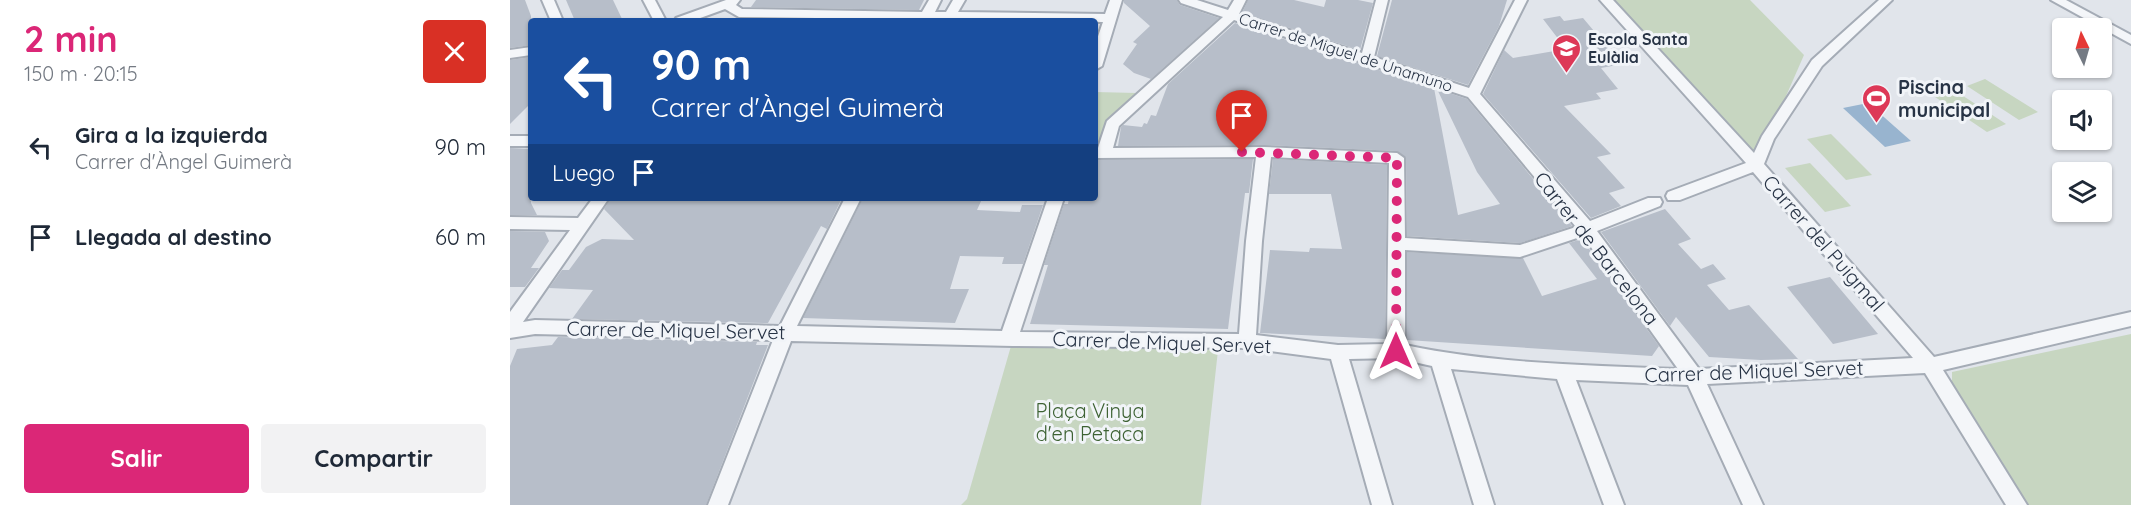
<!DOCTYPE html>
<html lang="es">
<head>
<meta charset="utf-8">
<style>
  body { margin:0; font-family:Quicksand,sans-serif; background:#f2f2f3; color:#1f2937; height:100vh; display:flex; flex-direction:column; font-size:22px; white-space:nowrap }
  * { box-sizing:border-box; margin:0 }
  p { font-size:20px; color:#747a83 }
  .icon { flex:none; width:33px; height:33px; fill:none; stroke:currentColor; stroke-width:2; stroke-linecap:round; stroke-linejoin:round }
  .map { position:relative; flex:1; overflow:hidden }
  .sheet { display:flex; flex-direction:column; background:#fff; width:510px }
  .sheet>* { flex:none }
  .hud { position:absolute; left:18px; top:18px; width:570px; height:183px; border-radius:6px; box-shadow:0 2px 4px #0004; background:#1a4fa0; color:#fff; overflow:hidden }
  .needle { width:39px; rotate:355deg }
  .tools { position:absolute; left:1542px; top:18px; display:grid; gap:12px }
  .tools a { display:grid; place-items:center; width:60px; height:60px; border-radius:6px; background:#fff; box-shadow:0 2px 4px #0004; font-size:30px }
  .pin { position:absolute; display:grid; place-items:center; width:51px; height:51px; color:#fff; margin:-62px -26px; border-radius:50% 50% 50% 0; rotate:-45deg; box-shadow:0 0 6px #0007 }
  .pin .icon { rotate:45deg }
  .me { position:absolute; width:66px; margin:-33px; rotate:0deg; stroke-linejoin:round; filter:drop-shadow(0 0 4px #0008) }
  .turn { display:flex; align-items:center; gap:21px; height:126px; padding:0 24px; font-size:27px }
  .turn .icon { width:78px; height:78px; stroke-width:2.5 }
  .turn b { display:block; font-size:42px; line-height:51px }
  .then { display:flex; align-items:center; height:57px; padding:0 24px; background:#0003; gap:12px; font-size:22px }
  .round { display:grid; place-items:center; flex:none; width:63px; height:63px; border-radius:6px; background:#f2f2f3 }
  .summary { display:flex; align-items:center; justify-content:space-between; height:102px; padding:0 24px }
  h1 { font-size:36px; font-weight:700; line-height:45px; color:#db2777 }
  .button { display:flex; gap:12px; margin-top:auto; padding:12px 24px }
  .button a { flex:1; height:69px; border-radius:6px; background:#db2777; color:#fff; font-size:24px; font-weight:700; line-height:69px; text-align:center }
  .button a+a { background:#f2f2f3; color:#1f2937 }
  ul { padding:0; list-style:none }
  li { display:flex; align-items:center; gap:18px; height:90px; padding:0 24px }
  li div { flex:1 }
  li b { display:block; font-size:22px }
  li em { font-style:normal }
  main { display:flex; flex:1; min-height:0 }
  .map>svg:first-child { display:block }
</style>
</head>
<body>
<main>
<section class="sheet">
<div class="summary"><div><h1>2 min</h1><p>150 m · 20:15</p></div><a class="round" style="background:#d93025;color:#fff"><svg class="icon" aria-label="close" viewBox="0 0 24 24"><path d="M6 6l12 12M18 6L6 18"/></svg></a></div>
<ul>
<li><svg class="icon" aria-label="left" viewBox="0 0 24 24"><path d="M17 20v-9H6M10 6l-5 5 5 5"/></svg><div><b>Gira a la izquierda</b><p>Carrer d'Àngel Guimerà</p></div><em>90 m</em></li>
<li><svg class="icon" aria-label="arrive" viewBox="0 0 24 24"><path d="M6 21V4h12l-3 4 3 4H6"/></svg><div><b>Llegada al destino</b></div><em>60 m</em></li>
</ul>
<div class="button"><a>Salir</a><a>Compartir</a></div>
</section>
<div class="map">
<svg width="1621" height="505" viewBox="0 0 1621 505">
  <rect width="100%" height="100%" fill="#e1e5eb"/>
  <g fill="#c7d6c1">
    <path d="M1096,0H1240L1294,55L1246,165Z"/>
    <path d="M1475,79L1528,112L1509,120L1457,86Z"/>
    <path d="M1444,90L1496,124L1477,132L1425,97Z"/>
    <path d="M585,92L627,93L599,122L590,148H585Z"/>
    <path d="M1321,134L1362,175L1336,180L1297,139Z"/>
    <path d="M1300,163L1341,206L1315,212L1275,168Z"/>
    <path d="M1621,334V505H1515L1442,383V372Z"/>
    <path d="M503,339L709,341L691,505H451L457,499Z"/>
  </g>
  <path fill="#98b4cf" d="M1358,103L1401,141L1375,147L1333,108Z"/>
  <g fill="#b7bec9">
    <path d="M0,0H15L21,16V45L0,48Z"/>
    <path d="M56,0H103L113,21H65Z"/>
    <path d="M246,0H414L409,10L241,7Z"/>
    <path d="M614,0H667L670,5L709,18L641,79L624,73L613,64L627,44L623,42L640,26L614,3Z"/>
    <path d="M738,0H784L814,7L816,0H848L863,3L850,50L732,13Z"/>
    <path d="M882,0H997L989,26L958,85L867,56Z"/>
    <path d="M1050,16L1054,21L1073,18L1100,50L1106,49L1118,63L1091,68L1108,89L1086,93L1091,99L1054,106L1101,154L1087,157L1115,188L1099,193L1111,206L1081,218L973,94L994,50L1003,58L1056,49L1033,19Z"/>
    <path d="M725,23L924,88L948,215L990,204L967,172L927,89L957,99L1062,226L1010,243L897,236L896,158L887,151L754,145L608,146L611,127L613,125L632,127L634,123L637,124L641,115L646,116L658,84Z"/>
    <path d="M21,57V103L0,124V60Z"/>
    <path d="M0,148L21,149V203L27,215H0Z"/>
    <path d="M743,159L739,193H735L718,329L520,324L538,265H534L554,204H558L559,198H585V160Z"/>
    <path d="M763,159L877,165L875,339L750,333L760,250L799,252L800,248L832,249L821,194H759Z"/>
    <path d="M101,198H332L317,229L311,226L258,323L62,319L83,290L39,288L52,270H59L76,247L92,239L124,240L94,209Z"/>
    <path d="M353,198L472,199L467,210L510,212L512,205H533L513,264H492L494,257L450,256L440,289H459L445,323L293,318Z"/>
    <path d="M1155,209L1181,239L1168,244L1191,269L1203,264L1216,279L1197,285L1219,310L1239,305L1288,359L1251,360L1199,357L1166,317L1160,326L1091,232Z"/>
    <path d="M0,231L35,232L39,241L21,268H29L15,287H0Z"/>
    <path d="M1072,239L1149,346L1142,356L897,340V252L1013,258L1032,296L1087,279L1059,243Z"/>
    <path d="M1320,277L1358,322L1368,334L1323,344L1277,287Z"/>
    <path d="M48,337L247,342L246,345H258L196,505H0V366L7,349L42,345Z"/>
  </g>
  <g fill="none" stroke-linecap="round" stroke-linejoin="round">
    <defs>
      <g id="street">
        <path d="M32,0H44L53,21H41Z"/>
        <path d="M133,0H145L156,21H144Z"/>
        <path d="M216,0H230L226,5L232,9L412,12L419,0H431L425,12H436L443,0H455L448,12L595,14L600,0H612L592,66L585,70V45L593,22L229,17L215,9L182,21H164L166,18Z"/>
        <path d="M669,0H687L718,10L724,0H736L729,14L852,53L866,0H878L864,57L959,88L1005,0H1017L970,94L1080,221L1138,198H1150L1152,202L1150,206L1087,231L1189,369L1403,358L1243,172L1170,200H1158L1156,196L1158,192L1236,163L1090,0H1103L1244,153L1252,136L1302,60L1369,0H1382L1312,66L1264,139L1254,164L1424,357L1621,312V326L1433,370L1517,505H1496L1415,373L1197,384L1253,505H1233L1178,385L1066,380L1114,505H1094L1047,379L941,369L984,505H964L922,366L886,358L839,359L882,505H862L821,359L737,348L503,346L281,341L218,505H198L263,340L25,334L0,338V312L60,230L0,229V217L68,218L83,198H99L13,322L25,320L270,326L335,198H351L287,326L492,331L538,198H554L510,332L729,334L736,241L746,157L585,158V148H588L597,121L713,17L671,3ZM724,20L958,97L1066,227L1010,245L895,238L894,158L887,153L754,147L603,148L609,126ZM761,157L879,163L877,344L828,345L746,335L752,241ZM1073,236L1168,369C1077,365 984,364 895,345V250L1010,257Z"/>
        <path d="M1541,0H1556L1621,35V44Z"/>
        <path d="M21,47V55L0,58V50Z"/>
        <rect x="0" y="136" width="21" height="10"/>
      </g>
    </defs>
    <use href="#street" stroke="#a5acb6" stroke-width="4"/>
    <use href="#street" fill="#f4f6f9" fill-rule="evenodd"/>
  </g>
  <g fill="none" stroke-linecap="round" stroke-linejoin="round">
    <path stroke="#db2777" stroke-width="10" stroke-dasharray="0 18" d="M732,152L887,158L886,351"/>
  </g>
  <defs>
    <symbol id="school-pin" viewBox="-11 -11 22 30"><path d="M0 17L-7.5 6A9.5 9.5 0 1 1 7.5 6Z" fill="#dd3857" stroke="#f1f4f8"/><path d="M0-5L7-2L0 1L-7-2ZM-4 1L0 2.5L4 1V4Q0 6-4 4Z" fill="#fff"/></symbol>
    <symbol id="stadium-pin" viewBox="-11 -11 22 30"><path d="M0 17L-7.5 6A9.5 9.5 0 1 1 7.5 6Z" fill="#dd3857" stroke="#f1f4f8"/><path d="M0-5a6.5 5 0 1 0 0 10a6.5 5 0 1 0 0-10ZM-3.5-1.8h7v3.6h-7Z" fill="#fff"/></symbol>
  </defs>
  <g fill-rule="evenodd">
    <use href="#school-pin" x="1040" y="32" width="33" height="45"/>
    <use href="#stadium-pin" x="1350" y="82" width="33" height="45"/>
  </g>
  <g text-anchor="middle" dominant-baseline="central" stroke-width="6" stroke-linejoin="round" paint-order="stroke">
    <g font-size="16" font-weight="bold" fill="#273345" stroke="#f1f4f8" text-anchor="start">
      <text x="1078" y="39">Escola Santa<tspan x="1078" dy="18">Eulàlia</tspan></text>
    </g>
    <g font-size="16" fill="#273345" stroke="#f1f4f8">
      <text transform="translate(836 52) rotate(18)">Carrer de Miguel de Unamuno</text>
    </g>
    <g font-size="20" font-weight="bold" fill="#273345" stroke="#f1f4f8" text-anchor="start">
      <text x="1388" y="86">Piscina<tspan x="1388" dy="23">municipal</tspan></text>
    </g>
    <g font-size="20" fill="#273345" stroke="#f1f4f8">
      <text transform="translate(1314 243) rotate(49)">Carrer del Puigmal</text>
      <text transform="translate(1087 248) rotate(52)">Carrer de Barcelona</text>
      <text transform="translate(166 330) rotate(1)">Carrer de Miquel Servet</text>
      <text transform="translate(652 342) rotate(2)">Carrer de Miquel Servet</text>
      <text transform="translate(1244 371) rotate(-2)">Carrer de Miquel Servet</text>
    </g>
    <g font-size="20" fill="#3d6233" stroke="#f1f4f8">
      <text x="580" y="410">Plaça Vinya<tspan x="580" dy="23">d'en Petaca</tspan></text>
    </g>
  </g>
</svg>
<div class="tools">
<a><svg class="needle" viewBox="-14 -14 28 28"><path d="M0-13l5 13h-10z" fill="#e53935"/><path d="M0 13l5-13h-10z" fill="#747a83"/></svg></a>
<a><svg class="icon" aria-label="sound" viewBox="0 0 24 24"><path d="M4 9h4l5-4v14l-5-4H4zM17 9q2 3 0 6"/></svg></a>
<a><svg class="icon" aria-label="layers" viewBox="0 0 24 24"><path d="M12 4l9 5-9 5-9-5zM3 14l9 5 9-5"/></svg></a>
</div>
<div class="pin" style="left:732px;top:152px;background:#d93025"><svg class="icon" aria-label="arrive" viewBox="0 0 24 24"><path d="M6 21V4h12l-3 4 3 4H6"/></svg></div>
<svg class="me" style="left:886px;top:351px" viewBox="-20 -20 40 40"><path d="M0-17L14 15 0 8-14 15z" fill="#db2777" stroke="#fff" stroke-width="4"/></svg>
<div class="hud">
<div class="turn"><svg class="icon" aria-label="left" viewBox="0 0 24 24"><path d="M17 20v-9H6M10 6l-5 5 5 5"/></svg><div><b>90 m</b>Carrer d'Àngel Guimerà</div></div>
<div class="then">Luego<svg class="icon" aria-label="arrive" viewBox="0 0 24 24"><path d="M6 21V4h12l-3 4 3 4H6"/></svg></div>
</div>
</div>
</main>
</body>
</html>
